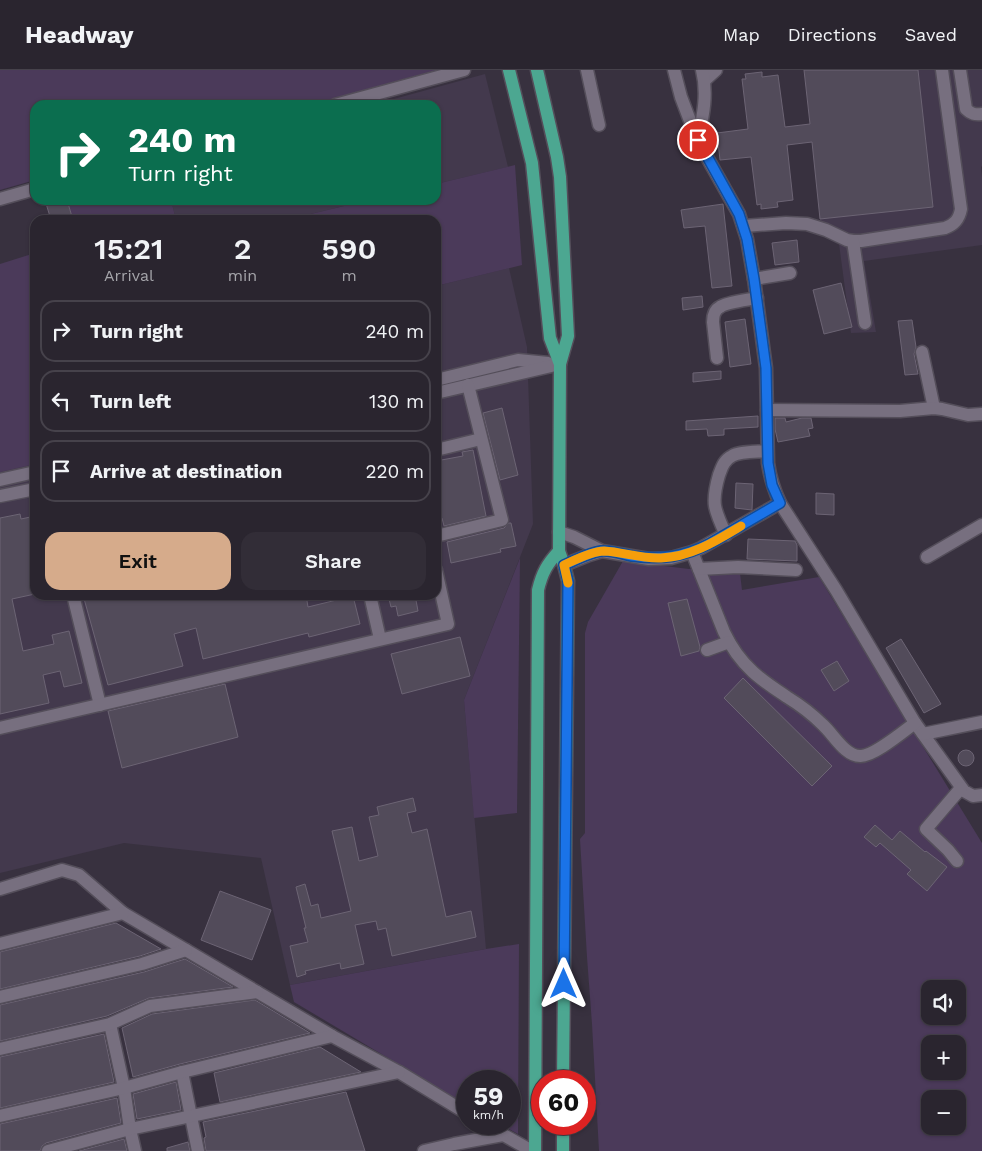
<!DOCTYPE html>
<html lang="en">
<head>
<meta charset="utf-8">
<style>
  body { margin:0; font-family:"Work Sans",sans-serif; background:#322d37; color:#f1f3f6; height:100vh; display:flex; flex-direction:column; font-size:19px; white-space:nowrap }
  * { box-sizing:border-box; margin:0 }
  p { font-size:16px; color:#a5a5aa }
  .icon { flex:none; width:28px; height:28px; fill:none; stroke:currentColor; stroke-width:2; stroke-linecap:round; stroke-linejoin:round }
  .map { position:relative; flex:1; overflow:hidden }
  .panel { position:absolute; left:30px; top:145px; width:411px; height:385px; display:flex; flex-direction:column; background:#2a252f; border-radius:15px; box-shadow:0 1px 4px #0004,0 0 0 1px #46424b }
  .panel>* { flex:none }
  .banner { position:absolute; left:30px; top:30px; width:411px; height:105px; border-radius:15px; box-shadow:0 1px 4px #0004,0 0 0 1px #46424b; background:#0b6e4f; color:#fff; overflow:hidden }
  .fabs { position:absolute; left:921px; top:910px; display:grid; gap:10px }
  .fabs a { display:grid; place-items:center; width:45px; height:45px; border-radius:10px; background:#2a252f; box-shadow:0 1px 4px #0004,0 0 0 1px #46424b; font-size:25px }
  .speed { position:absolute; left:456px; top:1000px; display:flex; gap:10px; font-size:25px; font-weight:700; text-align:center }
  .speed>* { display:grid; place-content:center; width:65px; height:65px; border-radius:50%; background:#2a252f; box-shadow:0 1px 4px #0004,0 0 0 1px #46424b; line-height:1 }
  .speed small { font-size:12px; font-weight:400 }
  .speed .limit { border:8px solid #d22; background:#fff; color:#111 }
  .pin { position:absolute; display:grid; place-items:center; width:42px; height:42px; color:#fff; margin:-21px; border:2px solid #fff; border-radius:50%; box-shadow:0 1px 5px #0007 }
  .me { position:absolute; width:55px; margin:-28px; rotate:0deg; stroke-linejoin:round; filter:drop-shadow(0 0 4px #0008) }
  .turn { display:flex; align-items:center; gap:18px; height:105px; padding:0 15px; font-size:22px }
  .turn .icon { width:65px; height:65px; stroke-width:2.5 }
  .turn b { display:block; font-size:35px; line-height:42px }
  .eta { display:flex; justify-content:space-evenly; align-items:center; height:85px; text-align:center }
  .eta b { font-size:30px; font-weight:600; line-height:35px }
  .button { display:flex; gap:10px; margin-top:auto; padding:10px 15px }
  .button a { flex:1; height:58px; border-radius:15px; background:#d6ab8b; color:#111; font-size:20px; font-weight:600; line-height:58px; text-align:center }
  .button a+a { background:#322d37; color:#f1f3f6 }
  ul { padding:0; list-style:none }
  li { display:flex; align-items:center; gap:15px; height:62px; margin:0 10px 8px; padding:0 5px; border:2px solid #46424b; border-radius:15px }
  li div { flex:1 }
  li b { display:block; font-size:19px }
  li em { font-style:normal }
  header { display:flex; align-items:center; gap:30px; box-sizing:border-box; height:70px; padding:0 25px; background:#2a252f; border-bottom:1px solid #46424b }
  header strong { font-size:24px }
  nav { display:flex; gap:28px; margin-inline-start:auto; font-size:18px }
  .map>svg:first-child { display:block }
</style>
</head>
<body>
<header>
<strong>Headway</strong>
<nav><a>Map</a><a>Directions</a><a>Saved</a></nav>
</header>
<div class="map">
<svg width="982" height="1081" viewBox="0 0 982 1081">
  <rect width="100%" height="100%" fill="#38313f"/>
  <g fill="#43394d">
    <path d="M918,0H982V96L981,97L982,107V175L864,191L876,262L851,263L839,174L823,163L820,149L933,137Z"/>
    <path d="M485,4L508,97L436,114V35H372Z"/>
    <path d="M171,130H369L286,150H176Z"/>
    <path d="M509,198L527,277L533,454L464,630L486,879L290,915L261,788L124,773L0,803V321L35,312V525H436V216Z"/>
  </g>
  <g fill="#4b3a5a" fill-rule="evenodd">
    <path d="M0,0H437L309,35H35V110L0,120Z"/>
    <path d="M515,95L522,195L436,216V150H286L369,130H436V114Z"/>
    <path d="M67,130H171L176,150H73Z"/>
    <path d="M35,183V394L0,402V194Z"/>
    <path d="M520,488L517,743L474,748L464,630Z"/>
    <path d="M623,491L689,499L739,495L742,520L819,507L982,773V1081H599L592,954L587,887L580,769L585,763V563L588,552ZM930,919H958V946H930ZM930,974H958V1001H930ZM930,1029H958V1056H930Z"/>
    <path d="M519,874L518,1064L500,1054H510V1011H468L467,1035L294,932L290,915L486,879Z"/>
  </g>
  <g fill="#524b5a" stroke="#6c6474">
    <path d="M804,0H918L933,137L820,149L812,72L787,75L793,130L777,132L778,137L761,139V134L757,135L751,87L720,90L717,63L748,59L742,9H746L745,4L762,2V7L778,5L785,57L810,54Z"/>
    <path d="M45,130H67L73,150H51Z"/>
    <path d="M723,134L732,216L712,218L705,156L684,158L681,140Z"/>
    <path d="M797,170L799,192L775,195L772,173Z"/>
    <path d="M841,213L852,257L824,264L813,220Z"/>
    <path d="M702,226L703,237L683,240L682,228Z"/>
    <path d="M745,249L751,294L730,297L725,252Z"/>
    <path d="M912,250L916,277L914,284L918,304L905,305L898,251Z"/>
    <path d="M721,301V309L693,312V303Z"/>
    <path d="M502,338L518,405L500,410L483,343Z"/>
    <path d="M758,346V357L724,359V365L708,366L707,359L686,360V351Z"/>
    <path d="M775,348H785L786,352L802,348H811L813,358L808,359L810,366L778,372L775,359Z"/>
    <path d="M473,380L486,446L444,456L442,448L436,450V391L463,386L462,382Z"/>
    <path d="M736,413L753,414L752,440L735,438Z"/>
    <path d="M816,423L834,424V445L816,444Z"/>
    <path d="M20,444L21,449L35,446V514H33L35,524L12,529L23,581L54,574L52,565L69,561L82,613L64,617L60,601L43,605L49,633L0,644V448Z"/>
    <path d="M509,453H511L516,476L500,479L501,482L451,493L447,472L504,458Z"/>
    <path d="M748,469L795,471L797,475V491L747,489Z"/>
    <path d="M83,525H207L208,527L216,525H306L308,537L353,526L360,554L309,567L308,563L203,589L196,558L174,564L183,596L108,615Z"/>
    <path d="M388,525H415L418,541L398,546L396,536L391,537Z"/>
    <path d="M687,529L700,577L699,581L681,586L668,533Z"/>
    <path d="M460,567L470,606L402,624L391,584Z"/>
    <path d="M901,569L941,634L924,643L886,578Z"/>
    <path d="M837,591L849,611L834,621L821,600Z"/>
    <path d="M743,608L832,696L812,716L724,628Z"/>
    <path d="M225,614L238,667L122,698L108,641Z"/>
    <circle cx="966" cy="688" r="8"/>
    <path d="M413,728L416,741L407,743L412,763L427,759L446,847L471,841L476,867L392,886L386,858L378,860L376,851L355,855L364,894L341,899L340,893L305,901L306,904L297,907L290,876L308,872L304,858H306L296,817L305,814L311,836L318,834L321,848L351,841L332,761L352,757L359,791L378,786L369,747L379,745L377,737Z"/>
    <path d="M875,755L892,770L900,761L925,782L926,781L947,797L927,821L907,804L911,800L880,773L876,777L864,767Z"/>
    <path d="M220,821L271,840L252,890L201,870Z"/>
    <path d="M116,853L161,879L140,886L0,919V882Z"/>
    <path d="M185,889L233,917L149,928L107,946L0,971V935L144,902Z"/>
    <path d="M255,930L310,963L180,994L133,1007L122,958L152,944Z"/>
    <path d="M104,964L114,1012L0,1038V987Z"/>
    <path d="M320,977L361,1002L220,1032L214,1003Z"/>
    <path d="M176,1012L181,1040L137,1049L133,1024Z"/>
    <path d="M346,1022L365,1081H206L204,1068L206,1067L203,1052Z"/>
    <path d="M117,1028L121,1053L46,1073L42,1076L40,1081H0V1054Z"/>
    <path d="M124,1069L127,1081H79Z"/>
    <path d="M188,1072L190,1081H167V1078Z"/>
  </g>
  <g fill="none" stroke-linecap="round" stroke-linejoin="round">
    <defs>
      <g id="minor">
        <path d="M587,0L599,55"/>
        <path d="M674,0L681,27L692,56L704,82L739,144L747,169L754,209L766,298L768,393C770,407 774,420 780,433L836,520L915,653L964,721L973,726L982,725"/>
        <path d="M960,0L966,39C971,44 975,45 982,44"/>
        <path d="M705,10L716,0"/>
        <path d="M335,35L464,0"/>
        <path d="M698,70C703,46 708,24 702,0"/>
        <path d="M0,129L35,119"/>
        <path d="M744,156L786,153L807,154L826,160L847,170L853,171H861L945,158C954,155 959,150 961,139L942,0"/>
        <path d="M853,171L865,253"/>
        <path d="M754,209L790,203"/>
        <path d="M922,282L934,338"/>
        <path d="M717,288L713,252C713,246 714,240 720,237C727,232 748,230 757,228"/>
        <path d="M436,310L518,290L548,293"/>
        <path d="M436,323L560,294"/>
        <path d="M767,340L900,341L934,338L942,339L968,345L982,344"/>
        <path d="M436,380L481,369"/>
        <path d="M0,410L35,402"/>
        <path d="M0,426L35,419"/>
        <path d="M559,462L574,467L602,481L649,489L671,488L692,482L701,478L780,433"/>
        <path d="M726,465C714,439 711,433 719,405C722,397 724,390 732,386C740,381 758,382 767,381"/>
        <path d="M436,466L502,450L468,315"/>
        <path d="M692,482L724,562C731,577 741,591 753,602C764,612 775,619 787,627C800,635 812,644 823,655C834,665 845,686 860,686C873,687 904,661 915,653"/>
        <path d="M927,487L982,455"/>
        <path d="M564,495L589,485L602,481"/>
        <path d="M699,499L738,497L796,500"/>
        <path d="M73,525L100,635"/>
        <path d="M370,525L380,569"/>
        <path d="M707,580L729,572"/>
        <path d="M0,658L448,554L436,500"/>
        <path d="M923,664L982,652"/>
        <path d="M957,791L948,780L926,759L961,718"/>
        <path d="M0,819L62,800L79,805L123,843L332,966L399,1002L468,1044"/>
        <path d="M0,874L123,843"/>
        <path d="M0,927L142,894L186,880"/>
        <path d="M110,954L124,1018L130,1059L135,1081"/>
        <path d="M0,979L110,954L150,936L257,922"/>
        <path d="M182,1002L198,1081"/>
        <path d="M0,1046L124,1018L182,1002L332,966"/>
        <path d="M484,1054L532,1081"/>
        <path d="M48,1081L130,1059L399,1002"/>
        <path d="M424,1081L454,1074L503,1065"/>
      </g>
      <g id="major">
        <path d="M509,0L532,93L550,268L560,294"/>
        <path d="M537,0L557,87L560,107L568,266L560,294L559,481L564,495L568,511L563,1011"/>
        <path d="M535,1081L538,520C542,503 547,494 559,481"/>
        <path d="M563,1081V1054"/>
      </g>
    </defs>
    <use href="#minor" stroke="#544e5a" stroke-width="15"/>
    <use href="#major" stroke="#544e5a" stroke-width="15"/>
    <use href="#minor" stroke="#776f7f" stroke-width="12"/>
    <use href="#major" stroke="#4ca791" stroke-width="12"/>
  </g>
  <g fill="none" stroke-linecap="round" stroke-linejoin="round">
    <defs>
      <path id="route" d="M564,914L568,511L564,495C576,490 588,483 601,481C610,480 622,484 632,486C662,490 684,487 711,473L780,433L772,415L768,393L766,298L754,209L747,169L739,144L698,70"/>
    </defs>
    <use href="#route" stroke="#114b97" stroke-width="12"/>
    <use href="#route" stroke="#1a73e8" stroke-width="9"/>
    <path stroke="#f59e0b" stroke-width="9" d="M568,513L564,495C575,490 592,481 604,481C623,482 641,489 661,488C691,487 716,471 741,456"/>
  </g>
</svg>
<div class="fabs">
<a><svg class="icon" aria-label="sound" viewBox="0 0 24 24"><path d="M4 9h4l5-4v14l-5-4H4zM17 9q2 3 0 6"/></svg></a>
<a>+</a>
<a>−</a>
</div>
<div class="speed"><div>59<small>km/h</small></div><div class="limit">60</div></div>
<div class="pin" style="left:698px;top:70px;background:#d93025"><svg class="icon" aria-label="arrive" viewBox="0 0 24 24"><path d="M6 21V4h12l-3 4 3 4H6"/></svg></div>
<svg class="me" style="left:564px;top:914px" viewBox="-20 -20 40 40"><path d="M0-17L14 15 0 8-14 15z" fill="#1a73e8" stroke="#fff" stroke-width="4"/></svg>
<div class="banner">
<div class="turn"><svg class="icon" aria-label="right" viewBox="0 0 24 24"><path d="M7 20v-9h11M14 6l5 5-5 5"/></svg><div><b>240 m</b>Turn right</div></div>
</div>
<section class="panel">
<div class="eta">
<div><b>15:21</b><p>Arrival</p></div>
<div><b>2</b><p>min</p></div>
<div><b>590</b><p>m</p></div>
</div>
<ul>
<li><svg class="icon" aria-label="right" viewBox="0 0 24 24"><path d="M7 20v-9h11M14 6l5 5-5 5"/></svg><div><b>Turn right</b></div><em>240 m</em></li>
<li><svg class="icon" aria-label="left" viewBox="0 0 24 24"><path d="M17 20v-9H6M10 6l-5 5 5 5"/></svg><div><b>Turn left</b></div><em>130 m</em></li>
<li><svg class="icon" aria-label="arrive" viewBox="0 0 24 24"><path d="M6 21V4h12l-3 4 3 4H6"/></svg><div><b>Arrive at destination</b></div><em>220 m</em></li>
</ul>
<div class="button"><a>Exit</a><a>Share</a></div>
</section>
</div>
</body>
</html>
